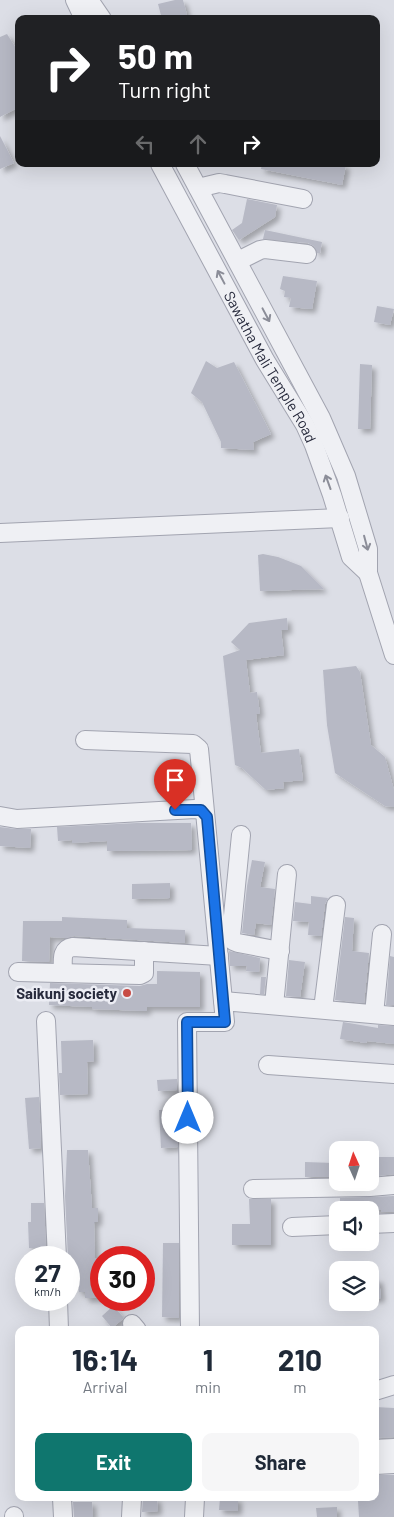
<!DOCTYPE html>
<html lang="en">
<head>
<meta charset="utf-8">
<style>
  body { margin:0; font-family:Barlow,sans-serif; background:#f6f6f7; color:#1f2937; height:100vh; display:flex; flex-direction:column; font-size:19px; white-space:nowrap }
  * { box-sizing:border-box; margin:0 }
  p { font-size:16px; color:#747a83 }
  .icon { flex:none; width:28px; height:28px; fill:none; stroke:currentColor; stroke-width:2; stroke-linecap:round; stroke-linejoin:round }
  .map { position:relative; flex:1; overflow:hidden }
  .drawer { position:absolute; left:15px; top:1326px; width:364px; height:175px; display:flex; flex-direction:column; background:#fff; border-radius:10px; box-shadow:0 5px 20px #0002 }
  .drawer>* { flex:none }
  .banner { position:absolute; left:15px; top:15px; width:365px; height:152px; border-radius:10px; box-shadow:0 5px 20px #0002; background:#202124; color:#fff; overflow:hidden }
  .needle { width:32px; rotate:357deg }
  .fabs { position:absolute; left:329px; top:1141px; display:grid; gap:10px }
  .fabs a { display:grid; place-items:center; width:50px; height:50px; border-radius:10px; background:#fff; box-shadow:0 5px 20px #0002; font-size:25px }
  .speed { position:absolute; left:15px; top:1246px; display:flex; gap:10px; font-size:25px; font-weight:700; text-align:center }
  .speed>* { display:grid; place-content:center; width:65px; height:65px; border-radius:50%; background:#fff; box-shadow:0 5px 20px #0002; line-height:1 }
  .speed small { font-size:12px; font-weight:400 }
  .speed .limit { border:8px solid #d22; background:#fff; color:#111 }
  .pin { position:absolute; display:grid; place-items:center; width:42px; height:42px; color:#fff; margin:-51px -21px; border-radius:50% 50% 50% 0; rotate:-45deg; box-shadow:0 0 5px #0007 }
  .pin .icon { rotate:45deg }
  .me { position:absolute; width:55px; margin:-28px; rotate:0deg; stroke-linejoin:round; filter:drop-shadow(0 0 4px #0008) }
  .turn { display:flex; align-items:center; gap:18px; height:105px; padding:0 20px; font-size:22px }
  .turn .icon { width:65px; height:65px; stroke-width:2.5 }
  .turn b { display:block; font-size:35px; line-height:42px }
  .lanes { display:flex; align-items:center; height:48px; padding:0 20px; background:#0003; justify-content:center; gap:25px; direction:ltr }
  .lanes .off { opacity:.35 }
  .eta { display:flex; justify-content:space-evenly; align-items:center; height:85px; text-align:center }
  .eta b { font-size:30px; font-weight:700; line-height:35px }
  .button { display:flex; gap:10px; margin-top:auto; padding:10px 20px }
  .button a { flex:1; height:58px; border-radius:10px; background:#0f766e; color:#fff; font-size:20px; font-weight:700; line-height:58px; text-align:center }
  .button a+a { background:#f6f6f7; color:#1f2937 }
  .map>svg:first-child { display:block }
</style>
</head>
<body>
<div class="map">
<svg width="394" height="1517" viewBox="0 0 394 1517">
  <defs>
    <filter id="shadow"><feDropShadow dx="4" dy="4" stdDeviation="2.5" flood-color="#0004"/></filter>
  </defs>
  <rect width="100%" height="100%" fill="#dcdee6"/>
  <g fill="#b7b9c5" filter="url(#shadow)">
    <path d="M175,0H183L188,19H162L158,4Z"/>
    <path d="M7,34L19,53V107L0,117V37Z"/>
    <path d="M0,136L14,163L0,169Z"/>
    <path d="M262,164H340L346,165L342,185L261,169Z"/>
    <path d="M247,199L277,205L275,217L239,240L232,230L242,223Z"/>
    <path d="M265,230L322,242L320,253H317L314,246L308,243L263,239Z"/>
    <path d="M283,276L317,281L312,309L289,307L291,298L284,297L285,291L280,289Z"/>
    <path d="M377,306L394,309L390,325L374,322Z"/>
    <path d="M206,361L217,368L234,362L271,434L253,442L254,450L221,448V442L202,402L191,393Z"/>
    <path d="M360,364L372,365L370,429H358Z"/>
    <path d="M263,554L278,557L301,566L324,589L260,591L258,555Z"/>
    <path d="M287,618L288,630H281L284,655L246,660L250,693L257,692L260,714H256L261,753L299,749L303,780L283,782L284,788L266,790L242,768L235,765L223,656L240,650L231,642L249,623Z"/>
    <path d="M356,666L360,672L371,745L385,757L394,790V807L385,806L335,773L327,725L323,670Z"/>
    <path d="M137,823H191L192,850L107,851V841L72,843V840L58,841L57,827Z"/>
    <path d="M0,827L15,829H31L30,848L0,846Z"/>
    <path d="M252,860L265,862L260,887L275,889L271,925L256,923L254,935L242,933L247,886Z"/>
    <path d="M170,883V898L132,899V884Z"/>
    <path d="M311,896L328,898L325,904L321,936L308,935L309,922L293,921L295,902L311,904Z"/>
    <path d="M62,917L127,920V928L185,930V943L74,936L66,938L50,937L49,962L22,961L23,921H62Z"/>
    <path d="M345,917L354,918L352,951L369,953L364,1003L335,1000Z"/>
    <path d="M229,951L260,958L259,972L246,971L247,966H230Z"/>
    <path d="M390,956L394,957V1005H386Z"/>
    <path d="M289,960L305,962L300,997L286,996Z"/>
    <path d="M157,971L200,972V1007H147V1011L92,1009V1007L49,1005L50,983L140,986L147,984H157Z"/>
    <path d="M261,977H266L264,994H260Z"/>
    <path d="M343,1022L378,1028V1025L394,1026V1044L367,1041L366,1043L340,1039Z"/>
    <path d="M93,1040L94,1061L87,1062L88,1094L60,1095L59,1073H62L61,1041Z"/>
    <path d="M177,1079V1090L158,1091L157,1080Z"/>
    <path d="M39,1097L41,1148L29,1149L25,1098Z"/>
    <path d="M177,1109L178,1147L161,1148L159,1110Z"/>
    <path d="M67,1150H88L92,1208H98V1222H94L95,1258H101V1298H85V1292H79V1288H76V1279H69L65,1196Z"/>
    <path d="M378,1157H394V1174L379,1176Z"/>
    <path d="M305,1162L334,1163V1177H305Z"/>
    <path d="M394,1196V1212H381V1210H340V1198Z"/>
    <path d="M249,1199H271V1245H232V1224H250Z"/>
    <path d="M31,1203H44L46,1248H29L28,1222H31Z"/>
    <path d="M163,1243H179V1318L162,1317Z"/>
    <path d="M370,1279H379L381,1298L370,1299Z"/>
    <path d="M113,1306L124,1318L112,1328L102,1316Z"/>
    <path d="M375,1407L394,1408V1437L375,1438Z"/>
    <path d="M378,1475H394V1517H359L358,1501L375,1500V1484L379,1483Z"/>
    <path d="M143,1498H157L158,1511L142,1512Z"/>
    <path d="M220,1498H238V1511L219,1510Z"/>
    <path d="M73,1502H92L93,1517H74Z"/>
    <path d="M337,1507V1517H317L316,1508Z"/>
  </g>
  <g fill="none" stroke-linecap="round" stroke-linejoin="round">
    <defs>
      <g id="minor">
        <path d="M75,0L84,19"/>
        <path d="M89,0L102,19"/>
        <path id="s1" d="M160,164L265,360L305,425L314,445L332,495L351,557L368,573"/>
        <path d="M185,164L321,418L346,476L368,549V573L394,655"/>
        <path d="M198,188L219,183L225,184L303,199"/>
        <path d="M238,261L260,250L265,249L307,254"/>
        <path d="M0,533L340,518"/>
        <path d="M85,740L193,744L199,749L223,1001"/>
        <path d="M0,816L17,819L195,809L201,810L204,812"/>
        <path d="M241,835L231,936L233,941L238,943L280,951"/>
        <path d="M18,972L140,975L144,973V951"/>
        <path d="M63,972C63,961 60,949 73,947L219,956"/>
        <path d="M274,1005L287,874"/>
        <path d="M323,1009L336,905"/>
        <path d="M374,1014L382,934"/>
        <path d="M46,1021L57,1258"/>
        <path d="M268,1065L394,1074"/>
        <path d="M253,1189L370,1187L394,1185"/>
        <path d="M370,1224L394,1223"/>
        <path d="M292,1227L338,1225"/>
        <path d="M58,1300L59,1330"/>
        <path d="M132,1324L137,1330"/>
        <path d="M190,1330L187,1022H225L223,1001L394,1016"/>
        <path d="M375,1391L394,1385"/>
        <path d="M375,1449L394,1448"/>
        <path d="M375,1465L394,1464"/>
        <path d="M62,1498L63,1517"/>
        <path d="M14,1516V1517"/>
        <path d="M131,1517L132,1498"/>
        <path d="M194,1517L195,1498"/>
      </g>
    </defs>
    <use href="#minor" stroke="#a2a4b0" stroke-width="20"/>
    <use href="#minor" stroke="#eff0f4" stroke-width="18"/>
  </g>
  <defs><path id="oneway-shaft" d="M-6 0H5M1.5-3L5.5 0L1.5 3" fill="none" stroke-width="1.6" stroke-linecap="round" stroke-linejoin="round" transform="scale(1.25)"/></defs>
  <g stroke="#8b8d98">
    <use href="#oneway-shaft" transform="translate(221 277) rotate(-118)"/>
    <use href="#oneway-shaft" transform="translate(266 315) rotate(62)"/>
    <use href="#oneway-shaft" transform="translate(328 482) rotate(-110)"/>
    <use href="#oneway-shaft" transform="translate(366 543) rotate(75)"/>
  </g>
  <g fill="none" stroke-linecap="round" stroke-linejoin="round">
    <defs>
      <path id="route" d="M175,810H201L207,817L225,1022H187L188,1118"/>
    </defs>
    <use href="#route" stroke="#114b97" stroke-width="12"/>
    <use href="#route" stroke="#1a73e8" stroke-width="9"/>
  </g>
  <circle fill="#c84c45" stroke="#ecedf4" stroke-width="2" cx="127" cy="993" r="5"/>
  <g text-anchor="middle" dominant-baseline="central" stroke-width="5" stroke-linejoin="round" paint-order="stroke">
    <g font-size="15" fill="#272a3c" stroke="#ecedf4">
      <text stroke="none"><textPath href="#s1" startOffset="231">Sawatha Mali Temple Road</textPath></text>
    </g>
    <g font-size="15" font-weight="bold" fill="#272a3c" stroke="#ecedf4" text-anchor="end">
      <text x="117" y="993">Saikunj society</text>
    </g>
  </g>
</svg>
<div class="fabs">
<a><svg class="needle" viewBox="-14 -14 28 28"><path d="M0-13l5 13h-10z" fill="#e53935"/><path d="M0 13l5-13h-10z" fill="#747a83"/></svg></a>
<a><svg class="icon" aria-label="sound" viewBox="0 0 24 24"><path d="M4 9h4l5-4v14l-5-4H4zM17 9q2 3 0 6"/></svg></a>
<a><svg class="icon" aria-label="layers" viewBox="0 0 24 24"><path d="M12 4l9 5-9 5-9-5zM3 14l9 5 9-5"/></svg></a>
</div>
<div class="speed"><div>27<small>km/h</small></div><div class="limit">30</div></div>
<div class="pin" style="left:175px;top:810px;background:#d93025"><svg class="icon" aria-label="arrive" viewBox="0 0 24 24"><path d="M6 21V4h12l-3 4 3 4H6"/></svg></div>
<svg class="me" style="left:188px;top:1118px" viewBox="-20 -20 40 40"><circle r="19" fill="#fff"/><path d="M0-13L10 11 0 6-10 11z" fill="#1a73e8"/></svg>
<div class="banner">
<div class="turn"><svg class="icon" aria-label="right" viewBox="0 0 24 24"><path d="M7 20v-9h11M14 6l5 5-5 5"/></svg><div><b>50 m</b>Turn right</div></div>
<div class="lanes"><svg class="icon off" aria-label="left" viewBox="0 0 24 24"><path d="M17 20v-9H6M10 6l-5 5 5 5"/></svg><svg class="icon off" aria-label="ahead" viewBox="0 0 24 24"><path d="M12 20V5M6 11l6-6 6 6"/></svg><svg class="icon" aria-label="right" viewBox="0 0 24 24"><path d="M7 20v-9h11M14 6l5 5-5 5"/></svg></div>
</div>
<section class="drawer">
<div class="eta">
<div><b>16:14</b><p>Arrival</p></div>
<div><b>1</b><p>min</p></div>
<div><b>210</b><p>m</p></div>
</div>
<div class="button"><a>Exit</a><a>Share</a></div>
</section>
</div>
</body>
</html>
